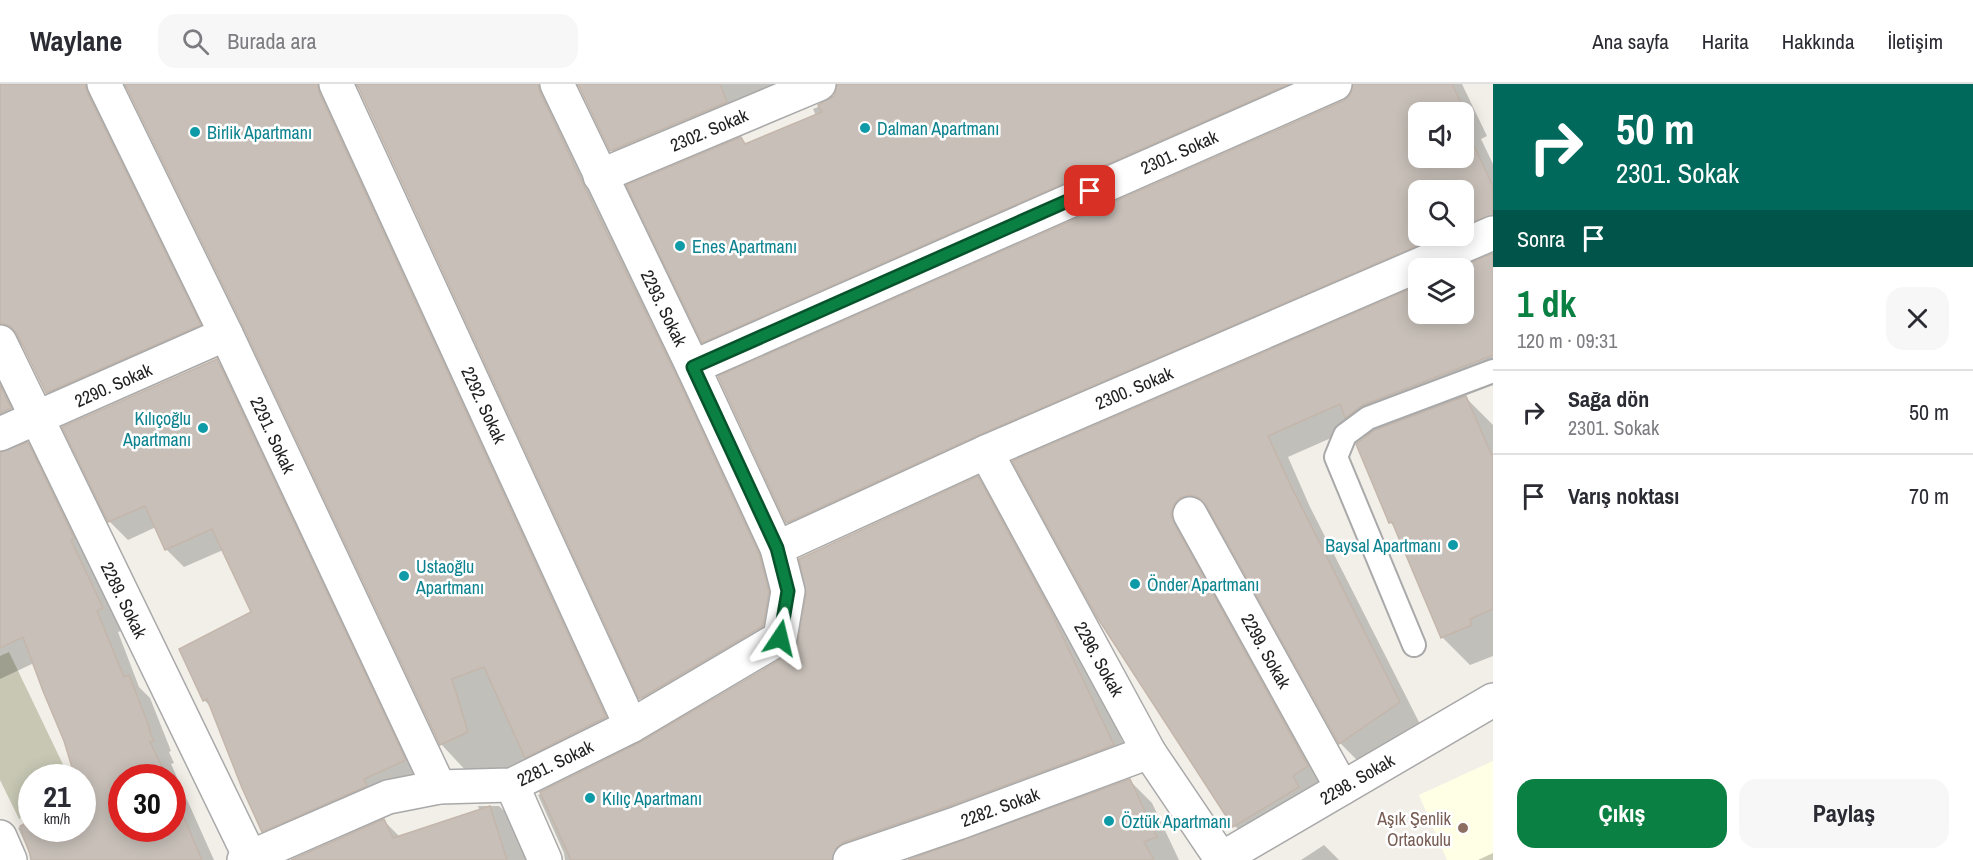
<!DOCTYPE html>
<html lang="tr">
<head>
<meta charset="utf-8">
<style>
  body { margin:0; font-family:"Archivo Narrow",sans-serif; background:#f7f7f7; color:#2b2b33; height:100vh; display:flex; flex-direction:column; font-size:22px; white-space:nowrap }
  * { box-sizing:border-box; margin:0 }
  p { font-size:20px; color:#7c7c81 }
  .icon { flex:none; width:33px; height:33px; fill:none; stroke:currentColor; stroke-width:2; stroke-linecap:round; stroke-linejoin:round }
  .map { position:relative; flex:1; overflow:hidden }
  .drawer { display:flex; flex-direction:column; background:#fff; width:480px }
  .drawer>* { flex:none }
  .banner { background:#00695c; color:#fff; overflow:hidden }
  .controls { position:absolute; left:1408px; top:18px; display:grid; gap:12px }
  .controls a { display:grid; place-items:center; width:66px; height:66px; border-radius:12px; background:#fff; box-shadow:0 3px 15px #0003; font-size:30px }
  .speed { position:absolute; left:18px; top:680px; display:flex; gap:12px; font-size:30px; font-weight:700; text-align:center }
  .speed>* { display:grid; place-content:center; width:78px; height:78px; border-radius:50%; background:#fff; box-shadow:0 3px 15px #0003; line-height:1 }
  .speed small { font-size:15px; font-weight:400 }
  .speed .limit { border:9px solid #d22; background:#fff; color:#111 }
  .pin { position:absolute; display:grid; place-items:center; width:51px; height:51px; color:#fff; margin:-26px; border-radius:12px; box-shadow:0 3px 9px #0006 }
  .me { position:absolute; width:66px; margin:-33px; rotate:10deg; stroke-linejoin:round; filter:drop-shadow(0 0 4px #0008) }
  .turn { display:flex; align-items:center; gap:21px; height:126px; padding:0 24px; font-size:27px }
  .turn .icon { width:78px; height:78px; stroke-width:2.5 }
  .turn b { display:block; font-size:42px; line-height:51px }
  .then { display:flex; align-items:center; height:57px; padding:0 24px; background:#0003; gap:12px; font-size:22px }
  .round { display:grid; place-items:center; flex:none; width:63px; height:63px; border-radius:18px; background:#f7f7f7 }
  .head { display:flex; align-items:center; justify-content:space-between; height:102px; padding:0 24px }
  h1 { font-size:36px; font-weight:700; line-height:45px; color:#0b8043 }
  .primary-button { display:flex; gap:12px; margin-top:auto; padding:12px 24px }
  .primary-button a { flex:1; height:69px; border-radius:18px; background:#0b8043; color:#fff; font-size:24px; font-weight:700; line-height:69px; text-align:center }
  .primary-button a+a { background:#f7f7f7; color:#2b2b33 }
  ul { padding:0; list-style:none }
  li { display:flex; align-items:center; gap:18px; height:84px; padding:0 24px; border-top:2px solid #e1e1e2 }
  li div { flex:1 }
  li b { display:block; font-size:22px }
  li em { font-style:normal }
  header { display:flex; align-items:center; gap:36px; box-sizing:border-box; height:84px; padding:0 30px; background:#fff; border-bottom:2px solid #e1e1e2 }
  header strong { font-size:28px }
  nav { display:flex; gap:33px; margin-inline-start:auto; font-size:21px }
  .search { width:420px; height:54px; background:#f7f7f7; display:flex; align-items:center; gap:15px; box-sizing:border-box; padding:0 21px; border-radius:18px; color:#7c7c81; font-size:22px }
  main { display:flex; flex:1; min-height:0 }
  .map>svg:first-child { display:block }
</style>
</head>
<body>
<header>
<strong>Waylane</strong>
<div class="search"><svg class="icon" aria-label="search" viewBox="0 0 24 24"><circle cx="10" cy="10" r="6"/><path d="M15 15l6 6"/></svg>Burada ara</div>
<nav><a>Ana sayfa</a><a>Harita</a><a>Hakkında</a><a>İletişim</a></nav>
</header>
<main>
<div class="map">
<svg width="1493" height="776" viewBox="0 0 1493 776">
  <rect width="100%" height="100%" fill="#f2efe9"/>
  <path fill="#ffffe5" d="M1493,677V776H1447L1419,711Z"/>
  <path fill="#c7c7b4" d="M9,568L69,693H32L31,730L19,735L0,696V572Z"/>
  <g fill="#0003" fill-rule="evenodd">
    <path d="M0,0H795L633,88L611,66L581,2L571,4L790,530L662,636L641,614L360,3L351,4L627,655L483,705L441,660L244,241L128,3L117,5L221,262L69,330L47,308L24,261L13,263L32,346L7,360L3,370L27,360L49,382L124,546L118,548L139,603L150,614L171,667L169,668L174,679L171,680L214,776H30L29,768L18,744L32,738V744H82V693H77L66,656L34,579L0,595ZM122,693H172V744H122Z"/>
    <path d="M809,0H1462L1487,52L1481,55L1493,80V159L809,460L787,438L1343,18L1351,12L1355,3L725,279L703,258L741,55L747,61L816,32L813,25L827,19L835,12L838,4L819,10ZM1419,28H1464V74H1419ZM1419,106H1464V152H1419Z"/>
    <path d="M1493,171V301L1464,312L1493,341V572L1470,581L1442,553L1396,444L1390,438L1367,353L1356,343L1288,373L1310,423L1420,640L1361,680L1340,659L1215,433L1202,435L1328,703L1256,764L1235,742L1098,532L1014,378L1419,203V230H1464V184H1462Z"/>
    <path d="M216,276L235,294L423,694L298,758L280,739L212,624L204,616L253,529L223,466L184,483L166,465L156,443L128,456L110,438L64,344Z"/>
    <path d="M978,394L1000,417L1073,550L1135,684L879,776H565L564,769L538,711L641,660L791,571Z"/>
    <path d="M1130,697L1152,719L1179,776H912Z"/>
    <path d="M478,722H499L522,744L536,776H299L384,737L400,753L480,727Z"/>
    <path d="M1324,761L1339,776H1301Z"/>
    <path d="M1493,769V776H1478Z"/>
  </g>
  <g fill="#c7bfb8" stroke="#c4b6ab" stroke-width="1.5">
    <path d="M0,0H85L87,8L201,241L46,309L17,250L10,242L0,239Z"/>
    <path d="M125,0H318L319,8L606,633L525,674L484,583L452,595L468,648L440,661L243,242Z"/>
    <path d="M357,0H538L540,8L583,100L676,291L759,470L769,508L763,542L639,615Z"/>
    <path d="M578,0H720L727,18L610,67Z"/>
    <path d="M837,0H1289L702,259L626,101L741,53L745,60L822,28L818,21L834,12Z"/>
    <path d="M1353,0H1452L1467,31L1464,32V28H1419V74H1464V40L1493,102V131L1464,141V106H1419V152H1440L979,351L786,439L718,292L1343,17L1350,11Z"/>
    <path d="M1493,169V271L1363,321L1345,334L1340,320L1268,352L1290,400L1400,618L1339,660L1206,421L1199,414L1190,411L1180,414L1174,421L1171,430L1174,439L1308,682L1293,692L1299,703L1233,743L1097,533L1012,377L1419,201V230H1464V184H1458Z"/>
    <path d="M217,275L406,676L364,695L367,702L262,748L242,704L207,615L203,617L179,565L251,528L212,445L165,466L145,422L108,438L62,343Z"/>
    <path d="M0,301L11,324L0,329Z"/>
    <path d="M1466,312L1493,374V525L1470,535L1472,541L1441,554L1392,438L1389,439L1356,360L1375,346Z"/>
    <path d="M28,358L74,454L71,456L103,524L97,527L124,593L129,591L150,645L149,646L154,657L150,658L167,693H122V744H172V706L202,776H32L20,742L32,736V744H82V693H75L64,657L43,607L23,553L0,564V368Z"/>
    <path d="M978,392L1050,526L1114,661L952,721L844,758L836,764L832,776H571L540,708L640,658L790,570L796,564L798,557L806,510L799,475Z"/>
    <path d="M1130,695L1157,753L1144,758L1154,776H908Z"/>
    <path d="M490,722L507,776H291L384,735L393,754Z"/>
  </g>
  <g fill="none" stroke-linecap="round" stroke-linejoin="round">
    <defs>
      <path id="lane" d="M1414,561L1336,373L1345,351L1368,334L1493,287"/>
      <g id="street">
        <path d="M104,0L226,250L439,703"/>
        <path d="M336,0L631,642"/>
        <path d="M600,92L819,0"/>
        <path d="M0,258L250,773"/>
        <path d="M693,283L1335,0"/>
        <path d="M0,350L226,250"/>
        <path d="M986,368L1149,668L1222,776"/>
        <path d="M1190,430L1342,704"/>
        <path d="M777,464L986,368L1493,149"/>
        <path d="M512,701L545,776"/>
        <path d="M0,753L10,776"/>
        <path d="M1221,775L1493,616"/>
        <path d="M244,776L388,713L439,703L512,701L631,642L780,554L788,507L777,464L693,283L557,0"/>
        <path d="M850,776L958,739L1149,668"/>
      </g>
    </defs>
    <use href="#lane" stroke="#a9a9a9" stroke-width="26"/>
    <use href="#street" stroke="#a9a9a9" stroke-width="36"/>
    <use href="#lane" stroke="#fff" stroke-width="22"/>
    <use href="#street" stroke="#fff" stroke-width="33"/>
  </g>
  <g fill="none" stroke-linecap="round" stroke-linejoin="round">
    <defs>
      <path id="route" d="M780,554L788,507L777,464L693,283L1090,107"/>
    </defs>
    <use href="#route" stroke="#07532c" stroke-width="15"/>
    <use href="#route" stroke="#0b8043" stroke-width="10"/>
  </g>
  <g fill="#0f9aa8" stroke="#fff" stroke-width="2">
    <circle cx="865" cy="44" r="6"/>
    <circle cx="195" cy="48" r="6"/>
    <circle cx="680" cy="162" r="6"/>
    <circle cx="203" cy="344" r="6"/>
    <circle cx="1453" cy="461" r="6"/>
    <circle cx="404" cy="492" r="6"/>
    <circle cx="1135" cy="500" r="6"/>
    <circle cx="590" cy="714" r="6"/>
    <circle cx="1109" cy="737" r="6"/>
  </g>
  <circle fill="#8d6e63" stroke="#fff" stroke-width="2" cx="1463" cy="744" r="6"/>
  <g text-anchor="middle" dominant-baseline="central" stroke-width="5" stroke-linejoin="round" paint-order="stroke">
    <g font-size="18" fill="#0d838f" stroke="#fff" text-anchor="start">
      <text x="877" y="44">Dalman Apartmanı</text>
      <text x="207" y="48">Birlik Apartmanı</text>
      <text x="692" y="162">Enes Apartmanı</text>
      <text x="191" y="334" text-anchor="end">Kılıçoğlu<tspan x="191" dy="21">Apartmanı</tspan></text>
      <text x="1441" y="461" text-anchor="end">Baysal Apartmanı</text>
      <text x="416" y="482">Ustaoğlu<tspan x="416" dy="21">Apartmanı</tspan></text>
      <text x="1147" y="500">Önder Apartmanı</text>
      <text x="602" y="714">Kılıç Apartmanı</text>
      <text x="1121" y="737">Öztük Apartmanı</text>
    </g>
    <g font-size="18" fill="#222" stroke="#fff">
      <text transform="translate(709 46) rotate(-23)">2302. Sokak</text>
      <text transform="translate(1179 68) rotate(-24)">2301. Sokak</text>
      <text transform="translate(664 224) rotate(64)">2293. Sokak</text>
      <text transform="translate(113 301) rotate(-24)">2290. Sokak</text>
      <text transform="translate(1134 304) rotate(-23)">2300. Sokak</text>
      <text transform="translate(484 321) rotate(65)">2292. Sokak</text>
      <text transform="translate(273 351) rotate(65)">2291. Sokak</text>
      <text transform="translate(124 516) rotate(64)">2289. Sokak</text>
      <text transform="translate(1266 567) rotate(61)">2299. Sokak</text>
      <text transform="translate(1099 575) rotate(61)">2296. Sokak</text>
      <text transform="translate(555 679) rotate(-26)">2281. Sokak</text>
      <text transform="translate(1357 695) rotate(-30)">2298. Sokak</text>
      <text transform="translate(1000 723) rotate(-20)">2282. Sokak</text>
    </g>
    <g font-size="18" fill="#785e54" stroke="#fff" text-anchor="end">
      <text x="1451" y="734">Aşık Şenlik<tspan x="1451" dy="21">Ortaokulu</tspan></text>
    </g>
  </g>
</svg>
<div class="controls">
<a><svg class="icon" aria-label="sound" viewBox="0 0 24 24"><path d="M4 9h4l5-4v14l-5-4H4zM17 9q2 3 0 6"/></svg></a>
<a><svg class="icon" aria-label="search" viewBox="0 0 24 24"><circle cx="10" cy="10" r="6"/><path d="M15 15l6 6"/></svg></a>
<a><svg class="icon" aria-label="layers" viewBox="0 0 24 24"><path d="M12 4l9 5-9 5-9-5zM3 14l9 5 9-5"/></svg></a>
</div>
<div class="speed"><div>21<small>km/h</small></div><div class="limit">30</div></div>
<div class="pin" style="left:1090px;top:107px;background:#d93025"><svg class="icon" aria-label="arrive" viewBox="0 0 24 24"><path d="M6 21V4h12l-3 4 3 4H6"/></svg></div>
<svg class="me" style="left:780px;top:554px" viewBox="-20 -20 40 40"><path d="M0-17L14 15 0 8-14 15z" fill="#0b8043" stroke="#fff" stroke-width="4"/></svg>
</div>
<section class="drawer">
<div class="banner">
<div class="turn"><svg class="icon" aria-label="right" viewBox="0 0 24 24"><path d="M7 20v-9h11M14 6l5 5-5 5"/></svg><div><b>50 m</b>2301. Sokak</div></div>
<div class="then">Sonra<svg class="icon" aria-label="arrive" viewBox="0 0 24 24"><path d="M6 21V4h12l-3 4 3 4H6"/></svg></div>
</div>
<div class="head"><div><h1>1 dk</h1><p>120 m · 09:31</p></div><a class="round"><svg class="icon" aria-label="close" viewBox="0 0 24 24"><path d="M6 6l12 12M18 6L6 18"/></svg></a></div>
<ul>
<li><svg class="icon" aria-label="right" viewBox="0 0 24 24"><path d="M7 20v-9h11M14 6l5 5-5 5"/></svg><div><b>Sağa dön</b><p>2301. Sokak</p></div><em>50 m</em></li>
<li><svg class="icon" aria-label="arrive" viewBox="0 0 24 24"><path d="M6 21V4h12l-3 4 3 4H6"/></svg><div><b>Varış noktası</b></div><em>70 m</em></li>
</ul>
<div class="primary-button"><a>Çıkış</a><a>Paylaş</a></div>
</section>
</main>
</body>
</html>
